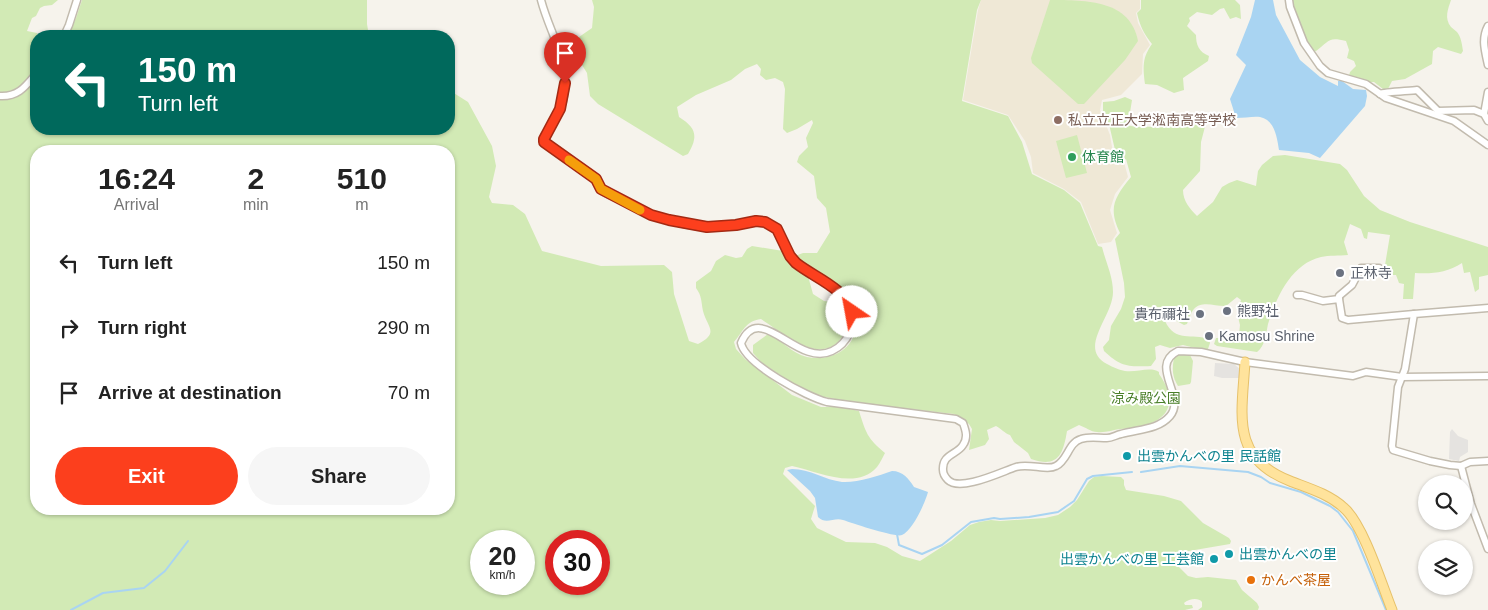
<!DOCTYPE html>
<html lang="en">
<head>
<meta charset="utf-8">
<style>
  body { margin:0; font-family:Helvetica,"Noto Sans JP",sans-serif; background:#f6f6f6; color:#222; height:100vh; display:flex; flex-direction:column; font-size:19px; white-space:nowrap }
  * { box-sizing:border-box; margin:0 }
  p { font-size:16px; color:#767676 }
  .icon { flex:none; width:28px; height:28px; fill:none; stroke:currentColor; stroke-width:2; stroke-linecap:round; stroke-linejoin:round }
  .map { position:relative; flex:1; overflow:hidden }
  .drawer { position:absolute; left:30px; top:145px; width:425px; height:370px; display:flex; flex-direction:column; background:#fff; border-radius:20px; box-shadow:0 1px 4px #0004 }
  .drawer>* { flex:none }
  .guide { position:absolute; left:30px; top:30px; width:425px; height:105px; border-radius:20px; box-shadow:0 1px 4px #0004; background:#00695c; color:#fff; overflow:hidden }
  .controls { position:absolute; left:1418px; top:475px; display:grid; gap:10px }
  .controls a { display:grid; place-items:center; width:55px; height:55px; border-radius:50%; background:#fff; box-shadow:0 1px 4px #0004; font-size:25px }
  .speed { position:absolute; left:470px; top:530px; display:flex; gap:10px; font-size:25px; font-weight:700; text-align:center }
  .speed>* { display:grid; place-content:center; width:65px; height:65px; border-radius:50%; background:#fff; box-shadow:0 1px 4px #0004; line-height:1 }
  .speed small { font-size:12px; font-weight:400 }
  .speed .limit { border:8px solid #d22; background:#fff; color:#111 }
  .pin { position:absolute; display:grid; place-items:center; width:42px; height:42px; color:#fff; margin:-51px -21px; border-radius:50% 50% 50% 0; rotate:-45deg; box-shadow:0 0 5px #0007 }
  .pin .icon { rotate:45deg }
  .me { position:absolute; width:55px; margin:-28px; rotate:327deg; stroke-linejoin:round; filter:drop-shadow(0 0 4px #0008) }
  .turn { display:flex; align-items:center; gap:18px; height:105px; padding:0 25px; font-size:22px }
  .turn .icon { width:65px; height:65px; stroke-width:2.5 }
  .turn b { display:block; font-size:35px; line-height:42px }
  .eta { display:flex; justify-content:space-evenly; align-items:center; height:85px; text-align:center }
  .eta b { font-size:30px; font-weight:700; line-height:35px }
  .button { display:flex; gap:10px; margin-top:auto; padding:10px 25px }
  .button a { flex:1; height:58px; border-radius:30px; background:#fc3f1d; color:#fff; font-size:20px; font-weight:700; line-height:58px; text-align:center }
  .button a+a { background:#f6f6f6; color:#222 }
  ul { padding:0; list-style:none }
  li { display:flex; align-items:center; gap:15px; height:65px; padding:0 25px }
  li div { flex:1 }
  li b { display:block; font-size:19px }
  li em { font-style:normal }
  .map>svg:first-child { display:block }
</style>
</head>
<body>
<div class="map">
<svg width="1488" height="610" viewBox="0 0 1488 610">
  <rect width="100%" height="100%" fill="#f6f3ec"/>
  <path fill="#efe8d6" d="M981,0H1140V9L1136,13L1138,23L1150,45L1143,54L1142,74L1121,95L1102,100L1100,110L1110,135L1115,165L1124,162L1128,177L1115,194L1110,210L1117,233L1111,242L1098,244L1081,202L1064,189L1033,173L1031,157L1025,141L1008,115L963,100L978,10Z"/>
  <g fill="#d2eab5" fill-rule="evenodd">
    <path d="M0,0H58L52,5L44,6L40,8L36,16L32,18L27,31L37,33L38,36H36V129H449V90L468,102L492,146L496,166L489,197L492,203L513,205L525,214L542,251L601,266L664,265L672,272L674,294L689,341L698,344C720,333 707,327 703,311C701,301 702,296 696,288V282L711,271L716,261L725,255L736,258L742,257L747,249L752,246L783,251L787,259L795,267L808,276L813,294L824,301L846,304C849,316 849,326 842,337C821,368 782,332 761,319C745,321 743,332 734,342L736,349L745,359L792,395L821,407H840L859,411C866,433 867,438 885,453C883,457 880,463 877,467C856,491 817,471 792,466L785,468L783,474L815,506L811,519L817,528L846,542L875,543L887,547L902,556L920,561L951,541L970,525L979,522L991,520L1000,521L1045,518L1058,515L1070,507L1077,500L1089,481L1094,477L1101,476L1121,477L1124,480V485L1126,490L1164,496L1181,501L1203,523L1229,538L1231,541L1230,544L1183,552L1177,556L1179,567L1188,576L1196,578L1208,577L1236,580L1242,590L1257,603L1259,607L1258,610H1198L1202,607V602C1198,597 1189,599 1184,603L1185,605H1192L1193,608L1185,610H0ZM36,151H449V263C452,269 453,275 453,282L449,284V509H36ZM481,541H524V584H481ZM556,541H599V584H556Z"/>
    <path d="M82,0H367V24L369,36H67L76,18Z"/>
    <path d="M592,0H981L977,10L962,101L1008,116L1022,142L1032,174L1064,190L1080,203L1098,246L1102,247C1106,263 1113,276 1113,292C1113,317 1077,348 1107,364C1112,367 1120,370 1125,371C1136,373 1150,366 1159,372V374C1186,412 1156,428 1120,429C1113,430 1105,433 1097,432C1091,432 1085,427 1079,425L1067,431C1063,456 1057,468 1031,459L1028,453L1014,442L1010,435C1004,433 1002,429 996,426L987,430L989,439L985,445L969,450L972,429L969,424L954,414L857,403L819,396L806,391L792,383L761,362L753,353V345L768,334C781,339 792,354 807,357C834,362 861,346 855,316C854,308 852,301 847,295C833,278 810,271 795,256L803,253H817L830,232L826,208L817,198L814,176L797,162L799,156L808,147L806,138L813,123L812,120L797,129L787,133L783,129L785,89L783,82L775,78L766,80L760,75L761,69L757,64L745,69L731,80L696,95L677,107L679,117C697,128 698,137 688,154L683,156L598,104L590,96L587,73L574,52L579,37L592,28L594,7Z"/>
    <path d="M1050,0C1087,0 1130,0 1138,41L1125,60L1084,104H1078L1032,63L1031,58Z"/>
    <path d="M1141,0H1235L1240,5L1241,19L1236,17L1230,19L1224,8L1220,9L1212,15L1197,12L1189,18L1190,21L1187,26L1196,35C1196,45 1199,52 1209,56L1208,61L1183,78L1184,90L1174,93L1157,85L1145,84C1143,67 1142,58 1152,44C1144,34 1140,26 1137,13L1141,9Z"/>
    <path d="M1291,0H1451C1448,9 1444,18 1451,27C1453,29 1455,30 1457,32C1461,37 1462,44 1463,51L1461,54L1438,47L1433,51L1432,64L1405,79L1392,81L1388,89H1383L1374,82H1366L1349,76L1350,72L1356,66L1354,61L1347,58L1349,50L1346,41C1327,36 1329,42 1316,51L1313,52C1303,38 1293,17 1291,0Z"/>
    <path d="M1125,97L1132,100L1128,125C1138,129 1147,125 1157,128C1172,114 1189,112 1207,119L1201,142L1200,171L1183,190C1183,201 1190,209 1197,216L1213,202L1222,187L1229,183L1237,180L1256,186L1258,171L1262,165L1273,156L1285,155L1340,164L1347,170L1364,196L1380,210L1410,222L1488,247V275L1479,277V289L1475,292L1470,272L1464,273L1462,263C1447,273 1431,274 1415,273L1413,299H1403L1404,284L1399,283L1396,275H1389L1387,279L1384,271L1390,235L1368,232L1367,239L1364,238L1361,229L1350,224L1344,242L1348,255C1339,256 1329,255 1321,257C1291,264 1276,298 1268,324C1266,334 1265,346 1257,352L1217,346L1214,344L1216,338L1236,337L1239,335L1240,325L1237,313L1241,300L1237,297L1226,306C1217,307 1202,300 1194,309C1191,312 1189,319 1187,324L1184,325L1171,318L1167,319L1165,321C1175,343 1192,333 1209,339L1210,343L1208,349H1199L1183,345L1170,348L1160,345L1155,347L1156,359L1151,366C1128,367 1121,367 1104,351L1103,347L1109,340L1111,326L1121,309L1125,297L1124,283L1115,239L1120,233C1108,208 1114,198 1131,177L1126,159L1118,163L1109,124L1103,112V102L1114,101Z"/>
    <path d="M1077,135L1087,173L1066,178L1056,141Z"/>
    <path d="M1181,353L1190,355L1193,361L1191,382L1190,384L1178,386C1172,377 1172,368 1174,358Z"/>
  </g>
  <g fill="#e5e3e0">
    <path d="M1215,363L1234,364L1241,370L1242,378H1222L1214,376Z"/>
    <path d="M1452,429L1458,436L1468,440V452L1460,457L1459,461L1449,459L1450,432Z"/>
  </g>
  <g fill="#a9d4f2">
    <path d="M1255,0H1273L1276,15L1300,60L1320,77L1338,86V81H1342L1353,89L1366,90L1367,96L1365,106L1320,158L1309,153L1279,150C1277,138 1275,120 1260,117C1254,116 1244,118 1236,118L1230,99L1246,65L1236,55L1251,17Z"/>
    <path d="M792,469C810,469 825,480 842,482C857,483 878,476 892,471C903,471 909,479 914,487L928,492C925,503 913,530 902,535C896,538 852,523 843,520C834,517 826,525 818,517L815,498L810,491L787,470Z"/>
  </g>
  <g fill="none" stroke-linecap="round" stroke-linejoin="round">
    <g stroke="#a9d4f2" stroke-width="2">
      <path d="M1141,472L1180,466L1248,472L1261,477L1270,483L1301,492L1330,506L1338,512L1353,531L1386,610"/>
      <path d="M897,534L899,545L922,554L942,545L971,522L994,518L1000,519L1029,517L1058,512L1074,501L1087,479L1093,476L1132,472"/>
      <path d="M71,610L103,593L144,588L165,571L188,541"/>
    </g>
    <defs>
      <g id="minor">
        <path d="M541,0C550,35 572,63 563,101C559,115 550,126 544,139V142C558,154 573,162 587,173C597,179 596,184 601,190C606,194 615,197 621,200C650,215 675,225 708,227C723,228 756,218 767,223C783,230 784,250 795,262C813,282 868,294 850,332C846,341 841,347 832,351C797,368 760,299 741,343C745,364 807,397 827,402L956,419L963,423C966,431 968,438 963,445C957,455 942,454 943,470C943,474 945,477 948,480C960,492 1001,472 1016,467C1029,463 1047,471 1056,466C1068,460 1068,443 1081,439C1090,436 1098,438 1107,438C1112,438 1116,435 1121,434C1138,429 1158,430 1170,416C1187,396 1148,366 1178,351L1201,352L1245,362L1353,376L1366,372L1402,377L1488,376"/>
        <path d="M1289,0L1290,7L1304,43L1320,66L1328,73L1366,84L1386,98L1454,121L1488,145"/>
        <path d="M1488,26C1481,39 1485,51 1488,65"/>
        <path d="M64,36L69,25L77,0"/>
        <path d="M1380,94C1385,92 1410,91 1417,90L1438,111"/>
        <path d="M0,96C18,97 25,87 36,74"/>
        <path d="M1438,114V111L1474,110L1484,114L1488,121"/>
        <path d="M1484,114L1488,92"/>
        <path d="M1297,295H1302L1323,301L1339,299L1342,318L1348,320L1414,314"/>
        <path d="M1339,299V296L1352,285L1361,268H1379"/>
        <path d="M1488,308L1414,314L1405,369L1398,387L1392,446L1393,450L1430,461L1450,465L1461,466L1470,462L1488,461"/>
        <path d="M1461,466L1471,504L1488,549"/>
      </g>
      <path id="major" d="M1245,362C1242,414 1230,458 1290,481C1308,488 1329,494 1344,508C1363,524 1382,585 1392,610"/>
    </defs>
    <use href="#minor" stroke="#c2bbae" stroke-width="9"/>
    <use href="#major" stroke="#e6c16a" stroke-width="11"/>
    <use href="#minor" stroke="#fff" stroke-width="6"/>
    <use href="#major" stroke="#ffe39c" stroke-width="9"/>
  </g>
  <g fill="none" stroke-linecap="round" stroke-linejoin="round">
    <defs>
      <path id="route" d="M565,83L560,109L544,139V142L596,179L601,189L651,215L669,220L707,227L736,225L756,221L765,222L777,229L790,256L796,263C815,278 844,287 852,312"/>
    </defs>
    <use href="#route" stroke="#a42913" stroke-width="12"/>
    <use href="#route" stroke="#fc3f1d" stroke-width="9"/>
    <path stroke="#f59e0b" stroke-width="9" d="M569,160L596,179L601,189L640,210"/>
  </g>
  <circle fill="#8d6e63" stroke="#fff" stroke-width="2" cx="1058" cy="120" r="5"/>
  <circle fill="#2e9e5b" stroke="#fff" stroke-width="2" cx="1072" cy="157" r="5"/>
  <g fill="#6b7280" stroke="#fff" stroke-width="2">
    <circle cx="1340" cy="273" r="5"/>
    <circle cx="1227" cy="311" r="5"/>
    <circle cx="1200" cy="314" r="5"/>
    <circle cx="1209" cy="336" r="5"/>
  </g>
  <g fill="#0f9aa8" stroke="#fff" stroke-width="2">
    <circle cx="1127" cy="456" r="5"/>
    <circle cx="1229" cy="554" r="5"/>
    <circle cx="1214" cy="559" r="5"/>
  </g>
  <circle fill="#e8710a" stroke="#fff" stroke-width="2" cx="1251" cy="580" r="5"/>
  <g text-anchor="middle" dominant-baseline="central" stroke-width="4" stroke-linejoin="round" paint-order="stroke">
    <g font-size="14" fill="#785e54" stroke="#fff" text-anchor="start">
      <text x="1068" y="120">私立立正大学淞南高等学校</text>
    </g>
    <g font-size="14" fill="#27864d" stroke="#fff" text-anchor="start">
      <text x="1082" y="157">体育館</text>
    </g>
    <g font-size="14" fill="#5b616d" stroke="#fff" text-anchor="start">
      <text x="1350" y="273">正林寺</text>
      <text x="1237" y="311">熊野社</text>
      <text x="1190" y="314" text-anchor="end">貴布禰社</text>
      <text x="1219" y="336">Kamosu Shrine</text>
    </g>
    <g font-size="14" fill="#4a7f2a" stroke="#fff">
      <text x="1146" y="398">涼み殿公園</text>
    </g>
    <g font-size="14" fill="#0d838f" stroke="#fff" text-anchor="start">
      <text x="1137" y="456">出雲かんべの里 民話館</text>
      <text x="1239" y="554">出雲かんべの里</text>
      <text x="1204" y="559" text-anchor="end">出雲かんべの里 工芸館</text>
    </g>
    <g font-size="14" fill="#c56008" stroke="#fff" text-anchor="start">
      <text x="1261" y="580">かんべ茶屋</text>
    </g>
  </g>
</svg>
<div class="controls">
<a><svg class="icon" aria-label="search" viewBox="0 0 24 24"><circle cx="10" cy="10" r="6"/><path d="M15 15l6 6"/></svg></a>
<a><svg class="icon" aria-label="layers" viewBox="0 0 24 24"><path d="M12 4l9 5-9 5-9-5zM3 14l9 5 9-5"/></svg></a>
</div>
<div class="speed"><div>20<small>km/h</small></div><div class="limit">30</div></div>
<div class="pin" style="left:565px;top:83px;background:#d93025"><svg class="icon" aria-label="arrive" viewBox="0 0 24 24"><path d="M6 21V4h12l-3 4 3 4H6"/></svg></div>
<svg class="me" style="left:852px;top:312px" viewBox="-20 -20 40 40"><circle r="19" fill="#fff"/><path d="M0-13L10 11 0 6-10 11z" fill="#fc3f1d"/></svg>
<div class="guide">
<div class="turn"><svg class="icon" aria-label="left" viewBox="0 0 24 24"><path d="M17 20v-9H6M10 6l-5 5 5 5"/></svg><div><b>150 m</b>Turn left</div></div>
</div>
<section class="drawer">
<div class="eta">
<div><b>16:24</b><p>Arrival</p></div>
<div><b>2</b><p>min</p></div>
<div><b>510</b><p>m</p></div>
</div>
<ul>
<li><svg class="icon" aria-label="left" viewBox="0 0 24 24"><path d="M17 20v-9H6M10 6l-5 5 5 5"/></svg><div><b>Turn left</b></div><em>150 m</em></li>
<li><svg class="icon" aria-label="right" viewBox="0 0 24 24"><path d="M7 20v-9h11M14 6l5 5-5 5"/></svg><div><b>Turn right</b></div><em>290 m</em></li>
<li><svg class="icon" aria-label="arrive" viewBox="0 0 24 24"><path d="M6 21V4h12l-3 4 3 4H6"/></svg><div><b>Arrive at destination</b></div><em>70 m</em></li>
</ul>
<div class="button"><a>Exit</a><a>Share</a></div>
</section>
</div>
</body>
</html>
